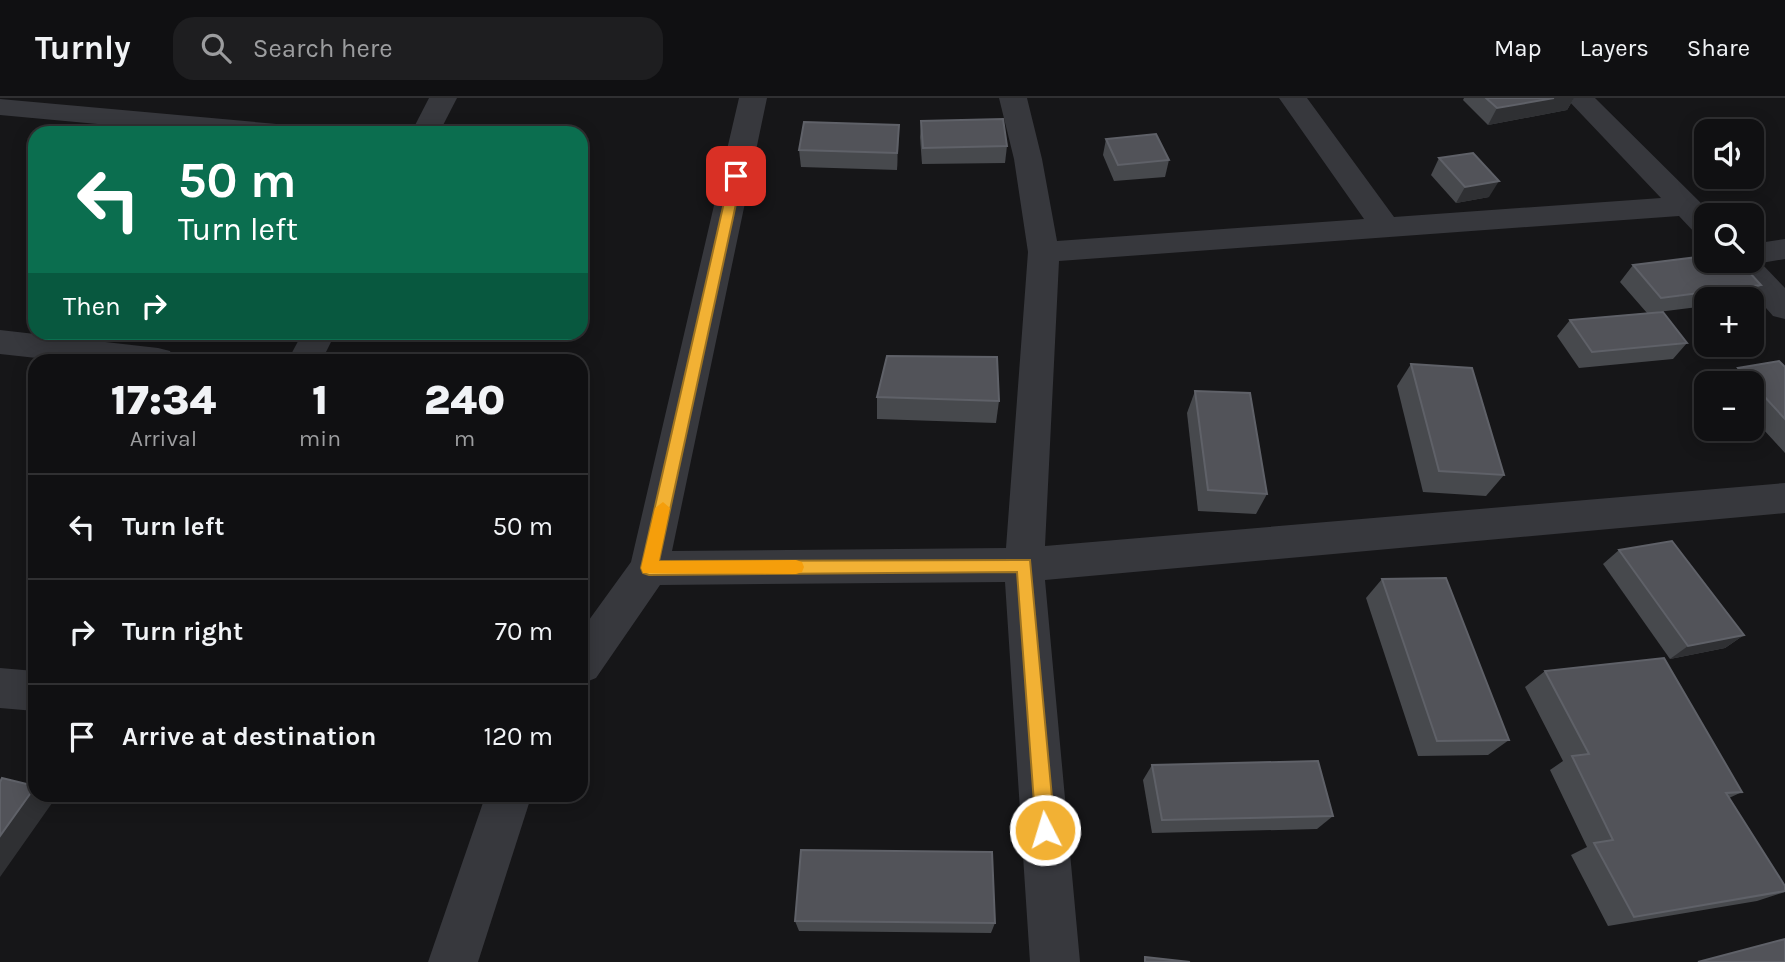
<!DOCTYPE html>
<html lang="en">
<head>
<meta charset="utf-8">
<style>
  body { margin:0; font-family:Karla,sans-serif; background:#1e1e20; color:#f1f3f6; height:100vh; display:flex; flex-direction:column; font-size:26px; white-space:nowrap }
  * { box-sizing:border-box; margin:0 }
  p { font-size:23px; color:#9c9d9f }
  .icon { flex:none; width:38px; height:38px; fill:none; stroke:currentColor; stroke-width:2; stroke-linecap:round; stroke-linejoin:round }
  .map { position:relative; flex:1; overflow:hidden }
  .panel { position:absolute; left:28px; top:256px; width:560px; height:448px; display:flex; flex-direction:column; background:#101012; border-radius:21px; box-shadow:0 4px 18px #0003,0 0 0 2px #303032 }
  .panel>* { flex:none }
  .hud { position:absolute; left:28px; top:28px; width:560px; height:214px; border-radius:21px; box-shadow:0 4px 18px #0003,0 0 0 2px #303032; background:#0b6e4f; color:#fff; overflow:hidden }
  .tools { position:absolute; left:1694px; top:21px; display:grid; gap:14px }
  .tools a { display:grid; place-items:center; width:70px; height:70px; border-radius:14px; background:#101012; box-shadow:0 4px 18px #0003,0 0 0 2px #303032; font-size:35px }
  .pin { position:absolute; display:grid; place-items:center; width:60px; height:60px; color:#fff; margin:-30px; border-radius:14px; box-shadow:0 4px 10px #0006 }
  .me { position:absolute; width:77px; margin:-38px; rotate:355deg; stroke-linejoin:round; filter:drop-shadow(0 0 5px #0008) }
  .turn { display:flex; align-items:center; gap:24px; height:147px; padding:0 35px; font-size:32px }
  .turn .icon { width:91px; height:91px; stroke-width:2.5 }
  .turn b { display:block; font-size:49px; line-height:60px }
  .then { display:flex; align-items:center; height:66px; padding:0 35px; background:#0003; gap:14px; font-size:26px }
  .eta { display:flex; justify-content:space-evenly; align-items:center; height:119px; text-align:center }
  .eta b { font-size:42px; font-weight:800; line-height:49px }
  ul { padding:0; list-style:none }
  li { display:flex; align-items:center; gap:21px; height:105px; padding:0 35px; border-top:2px solid #303032 }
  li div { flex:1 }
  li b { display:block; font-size:26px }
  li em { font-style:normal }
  header { display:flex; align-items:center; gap:42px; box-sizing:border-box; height:98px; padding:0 35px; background:#101012; border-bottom:2px solid #303032 }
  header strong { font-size:33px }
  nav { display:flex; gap:38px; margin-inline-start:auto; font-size:24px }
  .search { width:490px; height:63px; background:#1e1e20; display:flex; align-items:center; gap:18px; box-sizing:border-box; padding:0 24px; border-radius:21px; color:#9c9d9f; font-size:26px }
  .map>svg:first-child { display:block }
</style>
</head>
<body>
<header>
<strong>Turnly</strong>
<div class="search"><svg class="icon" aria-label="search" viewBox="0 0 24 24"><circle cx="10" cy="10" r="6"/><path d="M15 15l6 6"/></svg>Search here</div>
<nav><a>Map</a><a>Layers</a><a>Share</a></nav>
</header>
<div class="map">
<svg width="1785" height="864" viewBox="0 0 1785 864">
  <rect width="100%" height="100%" fill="#161618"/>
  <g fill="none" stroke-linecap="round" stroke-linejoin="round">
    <g fill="#37383d" fill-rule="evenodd">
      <path d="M429,0H457L439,35H411Z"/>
      <path d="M739,0H767L672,453L1006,450L1028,154L1014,61L999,0H1027L1042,61L1057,143L1364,121L1279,0H1307L1394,119L1661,100L1566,0H1595L1713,117H1706V138L1695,135L1679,118L1059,163L1045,448L1785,385V415L1045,482L1080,864H1030L1005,484L660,487L596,580L581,586V533L631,464Z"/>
      <path d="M0,1L288,27L298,29L302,35H195L0,17Z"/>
      <path d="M1785,141V161L1761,165L1785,190V221L1773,218L1725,163H1752V146Z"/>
      <path d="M0,232L158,250L170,253L175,262H55L0,256Z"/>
      <path d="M303,234H336L322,262H288Z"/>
      <path d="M0,570L35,573V613L0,610Z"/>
      <path d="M486,696H532L478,864H428Z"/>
    </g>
  </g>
  <g fill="#47494d">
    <path d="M1464,0H1574L1567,12L1488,27L1463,2Z"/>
    <path d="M921,23L1007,48L1005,65L922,66L920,39Z"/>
    <path d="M899,27L897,72L801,69L799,52Z"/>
    <path d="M1106,41L1169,62L1165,79L1114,83L1103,57Z"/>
    <path d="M1439,60L1489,99L1456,105L1431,77Z"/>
    <path d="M1633,167L1761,187L1747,201H1706V208L1658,214L1687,245L1673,261L1579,270L1557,238L1570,222L1647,215L1620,184Z"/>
    <path d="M1411,266L1504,377L1486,398L1423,394L1397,288Z"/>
    <path d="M1785,269V355L1752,319V285H1723L1738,270Z"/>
    <path d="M1195,293L1267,396L1256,416L1198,413L1187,315Z"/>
    <path d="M877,299L999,303L996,325L877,321Z"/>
    <path d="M1619,452L1744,537L1725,550L1670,561L1603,466Z"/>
    <path d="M1382,481L1509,642L1488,657L1418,658L1366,500Z"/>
    <path d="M1545,573L1742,694L1729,700L1785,794L1757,803L1608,828L1571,757L1587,749L1550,672L1563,663L1525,589Z"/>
    <path d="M1152,667L1333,718L1317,731L1152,735L1143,682Z"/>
    <path d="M795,823L995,825L991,835L799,833Z"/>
  </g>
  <g fill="#2f3033">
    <path d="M1554,0H1574L1567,12L1488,27L1497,10Z"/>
    <path d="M899,27V44L897,72V55Z"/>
    <path d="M1499,83L1489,99L1456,105L1465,89Z"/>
    <path d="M1744,537L1725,550L1670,561L1688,548Z"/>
    <path d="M35,689V696H53L57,698L0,779V738Z"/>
  </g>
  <g fill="#525359" stroke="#5f6168" stroke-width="2">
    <path d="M1486,0H1554L1497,10Z"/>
    <path d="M1003,21L1007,48L923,50L921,23Z"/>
    <path d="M804,24L899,27L897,55L799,52Z"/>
    <path d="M1156,36L1169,62L1118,67L1106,41Z"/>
    <path d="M1473,55L1499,83L1465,89L1439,60Z"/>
    <path d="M1706,158V163H1739L1761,187L1661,200L1633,167Z"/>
    <path d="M1663,214L1687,245L1592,254L1570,222Z"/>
    <path d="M887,258L997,259L999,303L877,299Z"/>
    <path d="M1779,263L1785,269V321L1738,270Z"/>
    <path d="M1411,266L1472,270L1504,377L1439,373Z"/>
    <path d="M1195,293L1250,295L1267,396L1208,392Z"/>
    <path d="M1672,443L1744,537L1688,548L1619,452Z"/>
    <path d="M1446,480L1509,642L1437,643L1382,481Z"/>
    <path d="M1664,560L1742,694L1726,695L1785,788V793L1634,819L1594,745L1613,742L1572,658L1589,656L1545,573Z"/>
    <path d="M1318,663L1333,718L1162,722L1152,667Z"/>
    <path d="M2,680L35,688V689L0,738V684Z"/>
    <path d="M801,752L992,754L995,825L795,823Z"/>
    <path d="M1785,841V864H1698Z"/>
    <path d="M1145,859L1190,864H1145Z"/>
  </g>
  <path fill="#f2b134" stroke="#9d7322" stroke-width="2" d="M736,75L742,78L659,463L1030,462L1055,732L1052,738L1045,741L1038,738L1036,732L1017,474L649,477L643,475L641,470L730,78Z"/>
  <path fill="#f59e0b" d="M663,404L670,410L659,463L796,462L802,464L804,469L802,474L796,476L643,475L641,470L655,410Z"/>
</svg>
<div class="tools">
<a><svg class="icon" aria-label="sound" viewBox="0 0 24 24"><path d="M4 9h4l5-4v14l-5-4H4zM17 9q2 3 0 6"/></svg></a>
<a><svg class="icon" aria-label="search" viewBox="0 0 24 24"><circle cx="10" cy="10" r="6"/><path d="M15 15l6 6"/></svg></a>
<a>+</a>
<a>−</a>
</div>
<div class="pin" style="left:736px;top:78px;background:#d93025"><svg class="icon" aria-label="arrive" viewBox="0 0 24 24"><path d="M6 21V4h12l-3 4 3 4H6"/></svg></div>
<svg class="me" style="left:1045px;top:732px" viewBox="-20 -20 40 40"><circle r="17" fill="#f2b134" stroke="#fff" stroke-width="3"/><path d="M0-11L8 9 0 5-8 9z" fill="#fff"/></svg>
<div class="hud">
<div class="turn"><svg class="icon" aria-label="left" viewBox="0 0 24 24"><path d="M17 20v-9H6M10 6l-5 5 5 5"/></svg><div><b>50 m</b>Turn left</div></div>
<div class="then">Then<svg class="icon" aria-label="right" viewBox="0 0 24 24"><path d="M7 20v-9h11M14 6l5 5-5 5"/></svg></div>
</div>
<section class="panel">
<div class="eta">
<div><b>17:34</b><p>Arrival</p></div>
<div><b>1</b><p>min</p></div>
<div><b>240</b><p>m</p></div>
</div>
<ul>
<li><svg class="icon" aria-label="left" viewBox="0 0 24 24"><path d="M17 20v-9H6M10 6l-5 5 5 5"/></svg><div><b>Turn left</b></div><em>50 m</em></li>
<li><svg class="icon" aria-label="right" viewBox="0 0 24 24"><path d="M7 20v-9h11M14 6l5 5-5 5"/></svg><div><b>Turn right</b></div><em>70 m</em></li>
<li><svg class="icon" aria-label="arrive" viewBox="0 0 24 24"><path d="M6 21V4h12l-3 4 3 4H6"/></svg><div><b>Arrive at destination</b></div><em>120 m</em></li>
</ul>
</section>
</div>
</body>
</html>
